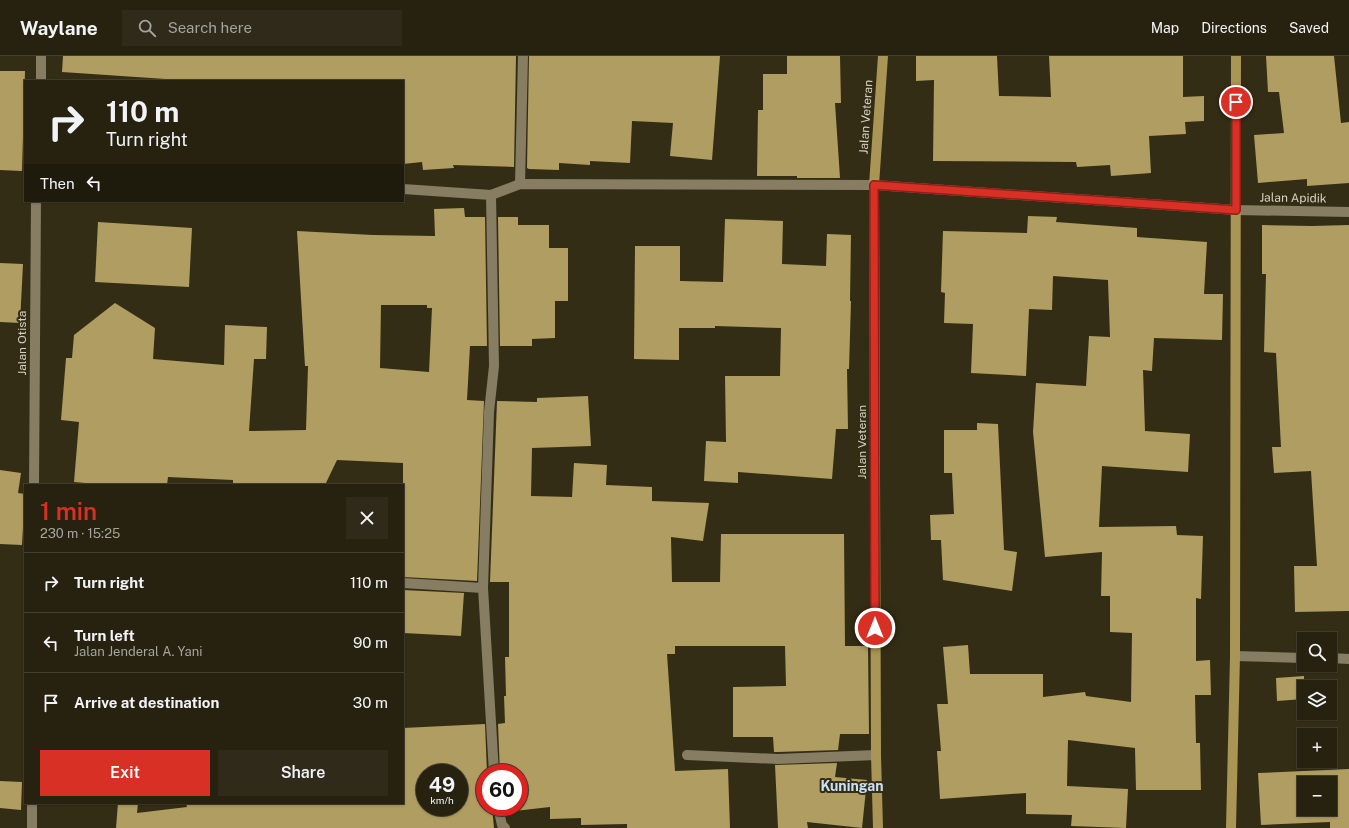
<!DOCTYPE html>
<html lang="en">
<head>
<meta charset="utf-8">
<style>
  body { margin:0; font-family:"Public Sans",sans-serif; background:#2f2a19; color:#f1f3f6; height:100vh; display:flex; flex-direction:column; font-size:15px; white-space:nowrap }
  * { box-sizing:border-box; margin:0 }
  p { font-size:13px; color:#a4a49f }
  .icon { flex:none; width:22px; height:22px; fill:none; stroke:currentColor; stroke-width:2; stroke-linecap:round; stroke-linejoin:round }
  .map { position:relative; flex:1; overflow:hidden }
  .details { position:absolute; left:24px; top:428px; width:380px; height:320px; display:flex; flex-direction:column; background:#272210; border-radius:0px; box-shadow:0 1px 3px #0004,0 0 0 1px #433f30 }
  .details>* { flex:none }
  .top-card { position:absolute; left:24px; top:24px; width:380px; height:122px; border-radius:0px; box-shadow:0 1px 3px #0004,0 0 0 1px #433f30; background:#272210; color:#f1f3f6; overflow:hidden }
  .controls { position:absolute; left:1297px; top:576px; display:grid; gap:8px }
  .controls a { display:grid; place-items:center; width:40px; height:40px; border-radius:0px; background:#272210; box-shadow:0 1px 3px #0004,0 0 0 1px #433f30; font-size:20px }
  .speed { position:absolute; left:416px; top:708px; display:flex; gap:8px; font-size:20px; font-weight:700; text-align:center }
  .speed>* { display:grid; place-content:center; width:52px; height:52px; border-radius:50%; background:#272210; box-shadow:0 1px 3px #0004,0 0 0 1px #433f30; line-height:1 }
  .speed small { font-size:10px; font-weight:400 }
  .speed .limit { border:6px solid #d22; background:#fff; color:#111 }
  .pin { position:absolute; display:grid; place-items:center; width:34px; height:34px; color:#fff; margin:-17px; border:2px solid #fff; border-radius:50%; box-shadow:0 1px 4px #0007 }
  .me { position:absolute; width:44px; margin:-22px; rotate:0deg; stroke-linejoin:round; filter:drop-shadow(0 0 3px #0008) }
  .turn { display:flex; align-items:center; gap:14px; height:84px; padding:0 16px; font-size:18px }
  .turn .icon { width:52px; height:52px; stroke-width:2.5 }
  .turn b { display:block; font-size:28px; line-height:34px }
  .then { display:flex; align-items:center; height:38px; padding:0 16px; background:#0003; gap:8px; font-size:15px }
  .round { display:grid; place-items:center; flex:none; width:42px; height:42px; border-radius:0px; background:#2f2a19 }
  .overview { display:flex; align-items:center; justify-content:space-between; height:68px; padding:0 16px }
  h1 { font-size:24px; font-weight:600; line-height:30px; color:#d93025 }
  .primary-button { display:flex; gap:8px; margin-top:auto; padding:8px 16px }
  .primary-button a { flex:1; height:46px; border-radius:0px; background:#d93025; color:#fff; font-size:16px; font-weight:600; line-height:46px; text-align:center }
  .primary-button a+a { background:#2f2a19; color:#f1f3f6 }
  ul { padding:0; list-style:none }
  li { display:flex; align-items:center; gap:12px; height:60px; padding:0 16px; border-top:1px solid #433f30 }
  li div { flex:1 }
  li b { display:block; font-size:15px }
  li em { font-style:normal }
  header { display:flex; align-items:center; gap:24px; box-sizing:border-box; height:56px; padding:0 20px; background:#272210; border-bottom:1px solid #433f30 }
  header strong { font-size:19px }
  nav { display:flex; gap:22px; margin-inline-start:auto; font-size:14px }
  .search { width:280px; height:36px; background:#2f2a19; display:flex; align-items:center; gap:10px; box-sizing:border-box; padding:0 14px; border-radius:0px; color:#a4a49f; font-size:15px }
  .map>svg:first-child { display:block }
</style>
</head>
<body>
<header>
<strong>Waylane</strong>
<div class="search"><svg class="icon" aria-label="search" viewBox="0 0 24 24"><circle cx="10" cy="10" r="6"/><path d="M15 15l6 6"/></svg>Search here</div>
<nav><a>Map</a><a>Directions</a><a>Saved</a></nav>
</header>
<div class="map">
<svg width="1349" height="772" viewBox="0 0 1349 772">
  <rect width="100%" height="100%" fill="#342d15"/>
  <g fill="#af9d61" fill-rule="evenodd">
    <path d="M63,0H516L514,111L453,109L454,112L423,114L422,106L403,108V25H195L62,16Z"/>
    <path d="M529,0H720L712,104L670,100L673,67L632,65L630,107L590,105V109L559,107V114L529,113L527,112Z"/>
    <path d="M787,0H840L841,47H835L840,122H797V120H757L758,54H763V18H787Z"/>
    <path d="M916,0H997L999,40L1051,41L1049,0H1183V41L1204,40V65L1185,66L1186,78L1149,80L1151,117L1111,120L1110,109L1077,111L1076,106L933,105L934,24L916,25Z"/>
    <path d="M1266,0H1334L1341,67L1349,66V127L1307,130V123L1258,127L1254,79L1284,77L1279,36H1268Z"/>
    <path d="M0,15H25L22,115L0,114Z"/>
    <path d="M464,152L465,161H485L487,290H470L467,344L484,345L477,525L403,521V407L337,404L325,429H233V424L168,421L167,429H108L74,426L79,366L61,364L66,302H72L74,279L115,247L155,272L153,303L224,309L225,269L267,271L266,303H254L249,375L306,374L308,310H305L297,175L373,179L435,180L434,153ZM381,249H427V252H432L429,316L380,312Z"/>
    <path d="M1028,160L1057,161L1056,166L1137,172V181L1207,186L1204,238H1223L1222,284L1154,282L1152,315L1143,314L1145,375L1190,378L1188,416L1102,410L1099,471L1176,470L1177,479L1203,480L1201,543L1196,542V605L1210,604L1211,639H1195L1196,687H1200L1201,734H1136L1135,692L1068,684L1067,730L1128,733L1126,772L1071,770L1072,759L1026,758V737L940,743L937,695H941L937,648H948L943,591L968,589L970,618H1043V641L1085,636L1086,640L1131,646L1132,577L1110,576V540H1101L1102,496L1045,501L1033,376L1036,327L1086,330L1089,280L1110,281L1108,224L1053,220L1052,254L1029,253L1026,320L971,317L973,268L944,267L945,237L941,236L943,175L1027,177Z"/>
    <path d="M498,161H518V169H549V192H568V245H555V282L532,283V290H500Z"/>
    <path d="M725,163L783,165L782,208L826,210L827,178L851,179L850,245H851L849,313H847L848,373H836L832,423L738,416V427L704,425L706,385L726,386L725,320H780L781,272L715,270V272H679V304L634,303L635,190H680V225L723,226Z"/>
    <path d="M98,166L192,172L189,231L95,226Z"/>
    <path d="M1262,169L1312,170L1349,169V555L1295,556L1294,510H1317L1311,415L1274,417L1272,391H1281L1276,297L1264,296L1266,218H1262Z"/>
    <path d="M0,207L23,208L20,267L0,266Z"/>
    <path d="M588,340L591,390L532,392L531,440L572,441L574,407L607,409L606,429L652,431V445L709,447L703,485L671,481L672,526H720L721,478H844L845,590H868L869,678H840L838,694L778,696H774L773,681H733V631L786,630L785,590H675V598H667L675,715L728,713L730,772H627V768L581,769V762L550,763V751L506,756L505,751H519V717H500L498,668L505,667L504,640H506L505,601H509V526H490L497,345L537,346V342Z"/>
    <path d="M977,367L998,368L1004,494L1017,496L1012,535L943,524L941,484H931L930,459L954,458L952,417H944V374H977Z"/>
    <path d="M0,414L21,417L18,437L25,438L22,489L0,488Z"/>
    <path d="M403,534L464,537L461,580L403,577Z"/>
    <path d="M1304,620V643L1277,645L1276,622Z"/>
    <path d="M485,668L487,717H485V751H492L494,772H116L118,747H138L137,757L187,751L186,747H403V672ZM425,717H459V751H425Z"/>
    <path d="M837,707L835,721L867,724L862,772L807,766L808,772H778L775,709Z"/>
    <path d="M1349,713V772H1330V766L1261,769L1258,717ZM1304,727H1330V753H1304Z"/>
    <path d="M0,725L22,726L21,754L0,752Z"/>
  </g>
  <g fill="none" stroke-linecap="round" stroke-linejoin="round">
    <g stroke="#867d63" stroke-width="10">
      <path d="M41,25V0"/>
      <path d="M520,128L523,0"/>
      <path d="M403,133L491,139L520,128L874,129L1236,154L1349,156"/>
      <path d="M491,139L494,310L489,356L483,532L494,717"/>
      <path d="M34,429L36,145"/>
      <path d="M403,527L483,532"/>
      <path d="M1235,600L1304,602"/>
      <path d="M1330,602L1349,603"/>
      <path d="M687,699L778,703L876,699"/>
      <path d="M498,751L502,769L505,772"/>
      <path d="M32,772V747"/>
    </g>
    <g stroke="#a99555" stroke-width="10">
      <path d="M878,772L876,699L874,129L883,0"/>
      <path d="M1231,772L1235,600L1236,0"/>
    </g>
  </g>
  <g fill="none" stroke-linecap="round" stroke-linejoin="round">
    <defs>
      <path id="route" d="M875,572L874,129L1236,154V46"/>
    </defs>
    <use href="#route" stroke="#8d1f18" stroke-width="10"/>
    <use href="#route" stroke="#d93025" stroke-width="7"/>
  </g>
  <g text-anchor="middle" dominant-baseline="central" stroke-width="4" stroke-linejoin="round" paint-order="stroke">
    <g font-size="12" fill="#d6d1c3" stroke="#342d15">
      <text transform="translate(866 61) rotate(-86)">Jalan Veteran</text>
      <text transform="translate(1293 142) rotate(1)">Jalan Apidik</text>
      <text transform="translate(22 287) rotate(-90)">Jalan Otista</text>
      <text transform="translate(862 386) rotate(-90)">Jalan Veteran</text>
    </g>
    <g font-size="14" font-weight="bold" fill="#c8e1f6" stroke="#342d15">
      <text x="852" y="730">Kuningan</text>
    </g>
  </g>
</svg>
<div class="controls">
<a><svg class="icon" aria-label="search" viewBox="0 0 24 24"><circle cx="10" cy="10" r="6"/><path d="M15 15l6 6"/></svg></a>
<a><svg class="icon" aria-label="layers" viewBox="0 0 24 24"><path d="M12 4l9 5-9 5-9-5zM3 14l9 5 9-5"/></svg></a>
<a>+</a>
<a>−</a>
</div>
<div class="speed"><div>49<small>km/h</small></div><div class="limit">60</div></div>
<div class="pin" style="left:1236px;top:46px;background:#d93025"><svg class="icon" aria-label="arrive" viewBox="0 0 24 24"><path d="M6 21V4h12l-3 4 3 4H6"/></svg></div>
<svg class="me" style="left:875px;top:572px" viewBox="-20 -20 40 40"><circle r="17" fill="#d93025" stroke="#fff" stroke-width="3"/><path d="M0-11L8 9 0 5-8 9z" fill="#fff"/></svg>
<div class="top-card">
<div class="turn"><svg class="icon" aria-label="right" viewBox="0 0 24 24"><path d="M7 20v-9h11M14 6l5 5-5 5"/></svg><div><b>110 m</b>Turn right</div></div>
<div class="then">Then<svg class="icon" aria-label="left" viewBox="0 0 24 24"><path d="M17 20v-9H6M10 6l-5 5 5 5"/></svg></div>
</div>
<section class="details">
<div class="overview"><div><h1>1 min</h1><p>230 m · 15:25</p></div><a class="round"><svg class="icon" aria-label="close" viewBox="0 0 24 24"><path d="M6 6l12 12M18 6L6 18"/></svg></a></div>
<ul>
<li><svg class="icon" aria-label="right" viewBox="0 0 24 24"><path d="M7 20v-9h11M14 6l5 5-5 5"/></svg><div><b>Turn right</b></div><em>110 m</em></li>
<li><svg class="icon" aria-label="left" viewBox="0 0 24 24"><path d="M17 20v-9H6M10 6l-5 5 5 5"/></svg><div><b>Turn left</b><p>Jalan Jenderal A. Yani</p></div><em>90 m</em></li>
<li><svg class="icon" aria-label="arrive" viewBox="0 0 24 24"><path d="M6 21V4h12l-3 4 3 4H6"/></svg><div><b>Arrive at destination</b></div><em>30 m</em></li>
</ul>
<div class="primary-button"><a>Exit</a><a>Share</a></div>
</section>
</div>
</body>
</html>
